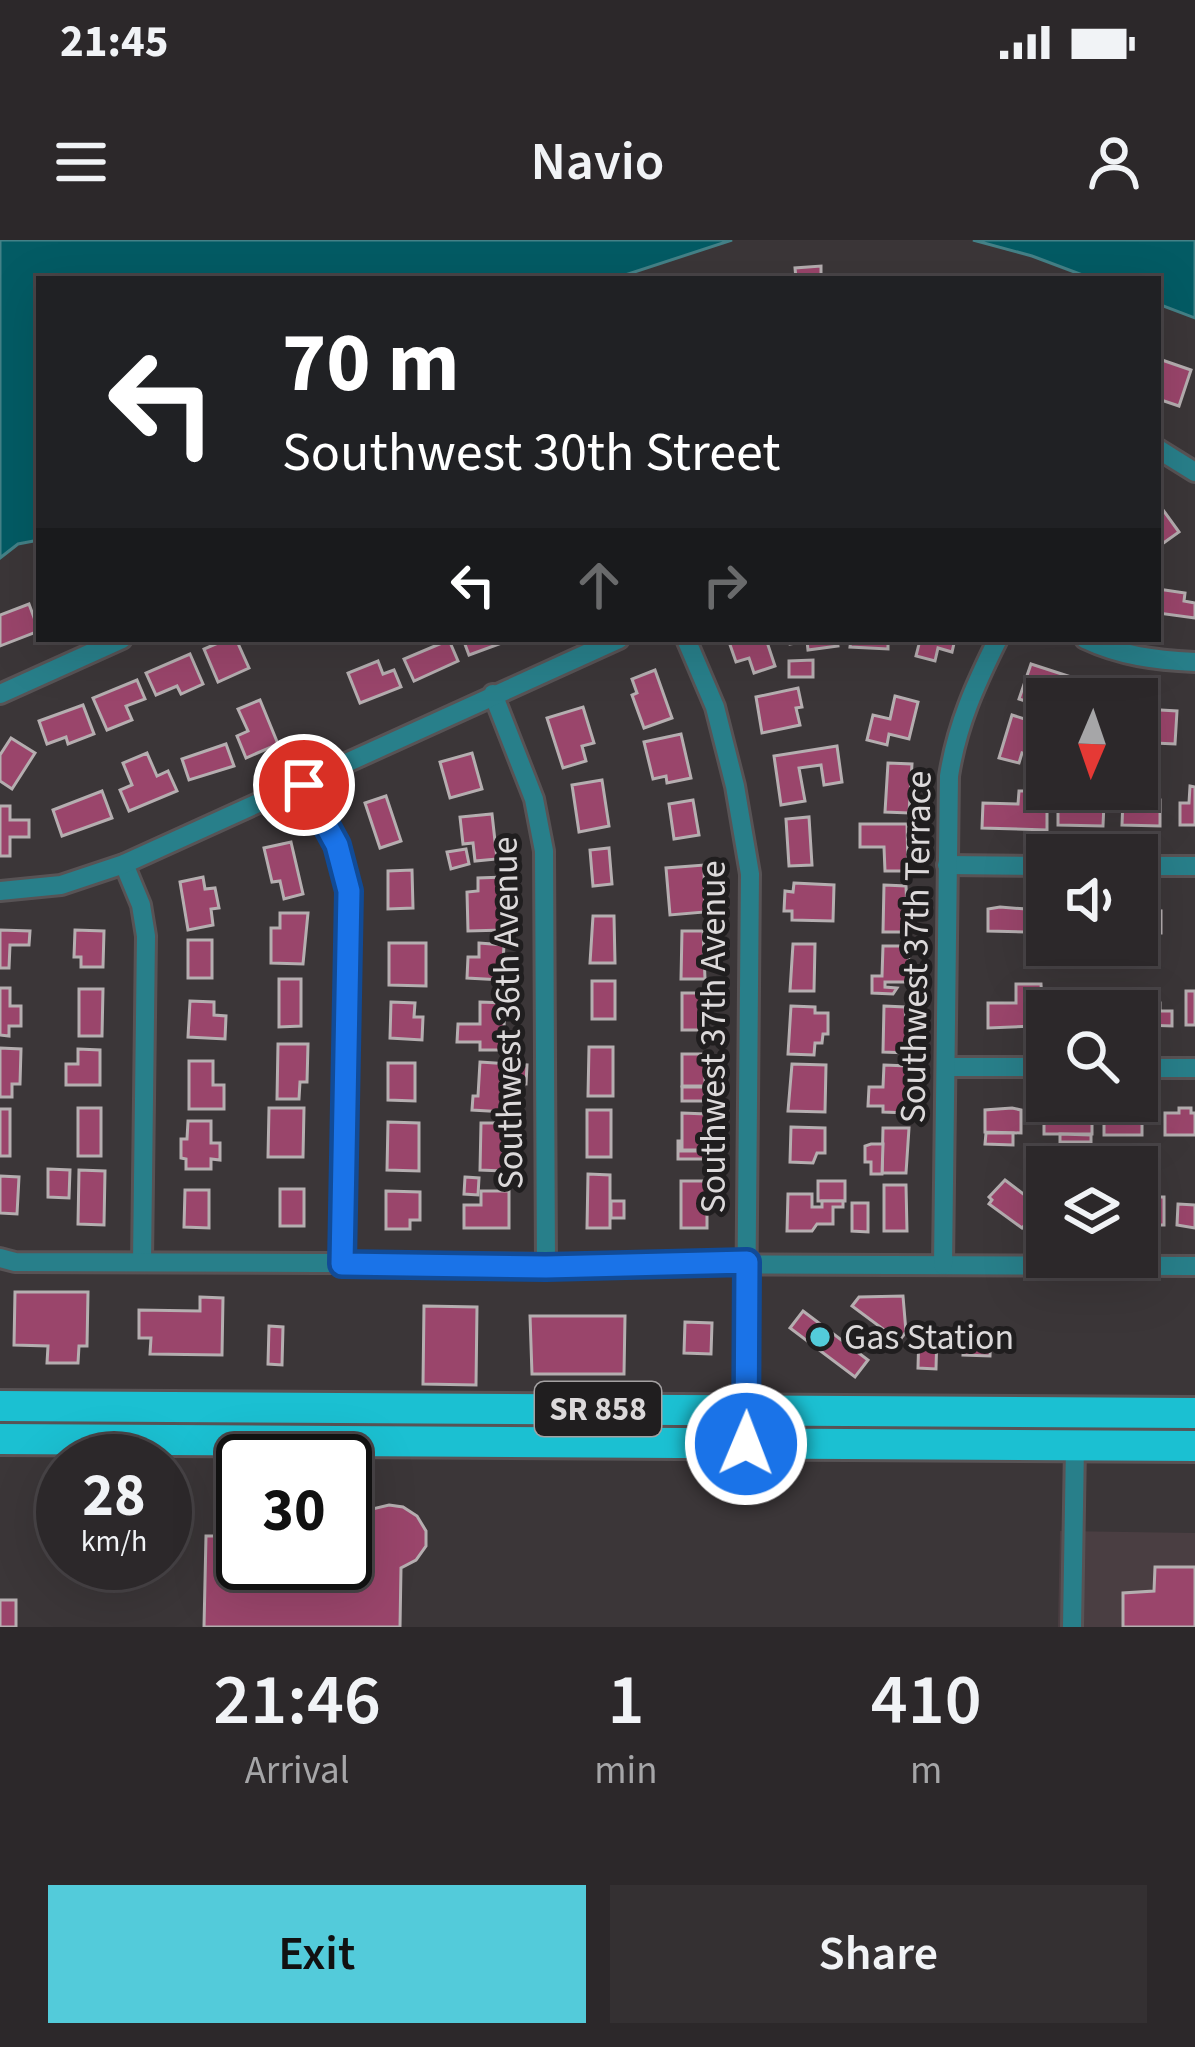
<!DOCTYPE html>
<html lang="en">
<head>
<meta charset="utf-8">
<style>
  body { margin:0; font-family:"Source Sans 3",sans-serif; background:#343032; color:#f1f3f6; height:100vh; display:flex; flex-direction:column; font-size:45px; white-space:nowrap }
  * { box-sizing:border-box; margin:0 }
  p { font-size:39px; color:#a6a6a8 }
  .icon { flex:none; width:66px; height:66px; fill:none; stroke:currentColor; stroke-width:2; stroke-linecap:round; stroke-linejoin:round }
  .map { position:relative; height:1387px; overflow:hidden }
  .details { display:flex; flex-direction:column; background:#2c282a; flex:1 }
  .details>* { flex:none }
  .top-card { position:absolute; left:36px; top:36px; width:1125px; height:366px; border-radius:0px; box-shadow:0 12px 48px #0002,0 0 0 3px #484447; background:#202124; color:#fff; overflow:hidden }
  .needle { width:78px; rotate:182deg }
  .controls { position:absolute; left:1026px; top:438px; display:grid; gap:24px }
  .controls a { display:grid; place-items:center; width:132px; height:132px; border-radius:0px; background:#2c282a; box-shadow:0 12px 48px #0002,0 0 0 3px #484447; font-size:60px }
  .speed { position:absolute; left:36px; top:1194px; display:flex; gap:24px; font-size:60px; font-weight:700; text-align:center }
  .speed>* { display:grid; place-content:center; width:156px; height:156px; border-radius:50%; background:#2c282a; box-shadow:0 12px 48px #0002,0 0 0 3px #484447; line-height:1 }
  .speed small { font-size:30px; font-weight:400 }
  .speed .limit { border:6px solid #111; border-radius:18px; background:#fff; color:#111 }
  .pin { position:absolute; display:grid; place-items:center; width:102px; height:102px; color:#fff; margin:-51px; border:6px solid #fff; border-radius:50%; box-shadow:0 3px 12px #0007 }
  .me { position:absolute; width:132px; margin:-66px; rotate:1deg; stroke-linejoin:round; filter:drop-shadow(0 0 9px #0008) }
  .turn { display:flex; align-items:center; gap:42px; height:252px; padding:0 48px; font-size:54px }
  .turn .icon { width:156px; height:156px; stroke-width:2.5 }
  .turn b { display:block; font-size:84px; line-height:102px }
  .lanes { display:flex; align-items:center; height:114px; padding:0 48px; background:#0003; justify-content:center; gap:60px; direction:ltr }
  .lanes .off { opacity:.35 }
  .eta { display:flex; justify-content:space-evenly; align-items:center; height:204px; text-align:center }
  .eta b { font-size:72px; font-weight:600; line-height:84px }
  .cta { display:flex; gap:24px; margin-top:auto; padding:24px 48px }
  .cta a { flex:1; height:138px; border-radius:0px; background:#53cbda; color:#111; font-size:48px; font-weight:600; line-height:138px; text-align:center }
  .cta a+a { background:#343032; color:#f1f3f6 }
  .status { display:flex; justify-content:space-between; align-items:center; height:84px; padding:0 60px; background:#2c282a; direction:ltr }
  .status svg { height:33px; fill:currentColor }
  header { display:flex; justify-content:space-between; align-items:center; height:156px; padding:0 48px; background:#2c282a; font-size:54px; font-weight:600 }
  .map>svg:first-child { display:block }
</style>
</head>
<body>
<div class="status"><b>21:45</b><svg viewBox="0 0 49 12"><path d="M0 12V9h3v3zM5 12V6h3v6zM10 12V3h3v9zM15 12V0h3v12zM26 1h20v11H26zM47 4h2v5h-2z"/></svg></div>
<header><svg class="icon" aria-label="menu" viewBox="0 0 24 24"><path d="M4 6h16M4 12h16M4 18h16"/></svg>Navio<svg class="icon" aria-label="person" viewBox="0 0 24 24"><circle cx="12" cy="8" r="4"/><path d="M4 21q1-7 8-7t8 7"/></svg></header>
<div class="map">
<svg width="1195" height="1387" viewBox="0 0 1195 1387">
  <rect width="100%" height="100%" fill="#3b3638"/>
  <path fill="#4a3e42" d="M1060,1291L1195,1293V1387H1058Z"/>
  <g fill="#035b64" stroke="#448187" stroke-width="3">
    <path d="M0,0H732L613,39H39V300L18,304L0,318Z"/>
    <path d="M973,0H1195V78L1158,64V39H1093L1032,16Z"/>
  </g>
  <g fill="#9a456b" stroke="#b5aeb0" stroke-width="3">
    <path d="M821,26V39H796L795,28Z"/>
    <path d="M1162,120L1191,130L1179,166L1158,159Z"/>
    <path d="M1158,263L1179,292L1162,304L1158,297Z"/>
    <path d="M1158,349L1185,353L1184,361L1195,363V378L1158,373Z"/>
    <path d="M29,364L39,391L0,406V375Z"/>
    <path d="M227,399H236L249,428L218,442L204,409Z"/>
    <path d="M463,399H500L502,403L469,415Z"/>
    <path d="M728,399H766L775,426L754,433L749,418L736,422Z"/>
    <path d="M789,399H837L838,406L808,410L807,401L790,404Z"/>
    <path d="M851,399H888V409L850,407Z"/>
    <path d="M907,399H955L952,412L938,408L935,421L916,416L919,404Z"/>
    <path d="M449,400L458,421L414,441L404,419Z"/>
    <path d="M190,414L203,444L181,454L177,446L156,455L146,433Z"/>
    <path d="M813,420V437H789V421Z"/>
    <path d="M378,421L383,434L394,430L401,447L360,463L348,433Z"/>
    <path d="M1031,424L1068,436L1060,459H1047V468L1019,459Z"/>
    <path d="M655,430L672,478L644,488L632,455L637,453L632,439Z"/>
    <path d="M137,440L145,459L126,466L132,480L107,490L93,458Z"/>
    <path d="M798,448L802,467L796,468L800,485L762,493L756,457Z"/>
    <path d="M895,456L918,462L909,499L889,494L887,505L867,500L873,475L890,479Z"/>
    <path d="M260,460L278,504L246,518L237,496L248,491L238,469Z"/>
    <path d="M83,465L94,494L68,504L66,497L47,504L39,481Z"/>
    <path d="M583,467L594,503L582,506L586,521L563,528L547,478Z"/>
    <path d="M1143,469L1177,471L1175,504L1155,503V494L1141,493Z"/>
    <path d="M1012,475L1034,482L1030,494L1040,497L1034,517L1022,513L1019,523L999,518Z"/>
    <path d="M681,494L691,538L667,543L666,536L653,539L644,502Z"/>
    <path d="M11,498L35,513L12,549L0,541V515Z"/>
    <path d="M226,504L234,526L189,540L182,519Z"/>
    <path d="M837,506L842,542L824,545L821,525L799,528L805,561L781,565L774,516Z"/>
    <path d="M147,513L157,536L168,531L177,551L129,571L120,550L132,545L123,523Z"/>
    <path d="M472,513L482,549L450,558L440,522Z"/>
    <path d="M888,523L912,524L909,573L885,572Z"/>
    <path d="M602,540L609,586L579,592L572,545Z"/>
    <path d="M1032,542H1047V590L982,588L983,563L1018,564L1019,551H1032Z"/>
    <path d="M1190,546L1195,547V585H1180V563H1189Z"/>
    <path d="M102,551L112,578L62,596L53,570Z"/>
    <path d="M386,556L401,601L380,608L365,563Z"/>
    <path d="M1123,559L1160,560V586L1122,585Z"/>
    <path d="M693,560L699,595L674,599L669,564Z"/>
    <path d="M1058,562L1104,563L1103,586L1058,585Z"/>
    <path d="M0,566H10V580H29V597H10V616H0Z"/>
    <path d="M492,574L497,619L475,621L473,603L463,604L460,577Z"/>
    <path d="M809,577L812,625L789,626L786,579Z"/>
    <path d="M860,584H907L908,631H885L884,607H860Z"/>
    <path d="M291,602L303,654L284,659L280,641L272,642L264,608Z"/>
    <path d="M609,608L612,644L593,646L590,610Z"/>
    <path d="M466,609L469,624L451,629L447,612Z"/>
    <path d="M704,625L705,672L670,675L666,628Z"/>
    <path d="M412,630L413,668L388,669V631Z"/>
    <path d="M203,637L205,649L215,648L219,668L211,669L213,685L188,690L180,642Z"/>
    <path d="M504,637V690L468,691L467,652L478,651V638Z"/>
    <path d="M794,643L834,645L833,681L792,680V671H784L785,651L793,652Z"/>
    <path d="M884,645L906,646L908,692H883Z"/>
    <path d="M1000,667L1026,669L1025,692L988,691V669Z"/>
    <path d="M1137,669L1161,671V693H1156V698L1137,700Z"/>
    <path d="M280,673H308L303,724L271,723V688H280Z"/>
    <path d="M593,676H614L615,723H590Z"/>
    <path d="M0,690L30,691L29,705H10L9,728H0Z"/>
    <path d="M75,690L104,691L103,727H81V717H74Z"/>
    <path d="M682,691H703L705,739H681Z"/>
    <rect x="188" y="700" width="24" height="38"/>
    <path d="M389,703H426V746L389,745Z"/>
    <path d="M479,703L504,705L502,740L467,738L468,717H479Z"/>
    <path d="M793,704H815L814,751H790Z"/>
    <path d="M883,706H910L906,742H885V747L897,748L893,754L872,753V736H882Z"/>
    <path d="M279,739H301V786L279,787Z"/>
    <rect x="592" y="741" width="23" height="38"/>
    <path d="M1016,744H1041L1043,782H1034V786L988,788V763H1016Z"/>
    <path d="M0,748H10V766H21V786H9V796L0,795Z"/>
    <path d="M79,749H103L102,796H79Z"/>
    <path d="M1093,750H1109L1110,771H1060V763H1093Z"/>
    <rect x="1186" y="751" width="9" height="34"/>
    <rect x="682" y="753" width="23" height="37"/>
    <path d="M190,761L214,762V775L226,776L225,799L188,797Z"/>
    <path d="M391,762L415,763L414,777H423L422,800L390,798Z"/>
    <path d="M480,762L505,763L503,810H480V802H457L458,784H480Z"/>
    <path d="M1138,763H1160V771H1172V786L1143,785V790L1137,789V771H1124V766L1138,767Z"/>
    <path d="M791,766L815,767V773H828V794H823L822,803H815L814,815L788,814Z"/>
    <path d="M884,766L905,767L908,813L883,812Z"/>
    <path d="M278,804H308L307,842H300L299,859H277Z"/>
    <path d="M589,807H613V856H588Z"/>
    <path d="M0,808L21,809L20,844H12V857H0Z"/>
    <path d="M78,809L100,810V845H66V824H78Z"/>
    <rect x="682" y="814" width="23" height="32"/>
    <path d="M189,821H213V845H224V869H189Z"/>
    <path d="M480,822L527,825L526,844L506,843L505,872L472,870L473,856H478Z"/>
    <path d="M388,823H415V861L388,860Z"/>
    <path d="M792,824L826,825L825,872L788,871Z"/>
    <path d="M884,825L908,826V873L883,872V866H868L869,847H883Z"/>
    <rect x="682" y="847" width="23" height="14"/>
    <rect x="78" y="868" width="23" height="48"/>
    <path d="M269,868H304L303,917H268Z"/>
    <path d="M1012,868L1021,870V893L985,892V870Z"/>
    <path d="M1179,868H1191V873H1195V895H1165V873H1179Z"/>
    <rect x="0" y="869" width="10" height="47"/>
    <rect x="587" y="870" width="24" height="47"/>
    <path d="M1044,870L1092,872V894H1044Z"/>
    <path d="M1104,871L1142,873V895H1104Z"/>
    <path d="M682,873L706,874V910H682Z"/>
    <path d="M188,881H211V903H220V920L211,919V929H186V919L181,918V899H187Z"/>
    <path d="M388,882L419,883V931L387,930Z"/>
    <path d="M481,883H504L503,931L480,930Z"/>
    <path d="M791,887L825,888V913H817L813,923L790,922Z"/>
    <path d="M883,888H909L906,933H882Z"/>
    <path d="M986,893H1013V905L985,904Z"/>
    <path d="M1060,894L1091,895V902H1060Z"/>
    <path d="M678,901H681V911H704V919H678Z"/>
    <path d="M871,904H883L882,934H871V922H865V906Z"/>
    <path d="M48,929L70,930L69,958L48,957Z"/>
    <rect x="1027" y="929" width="20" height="12"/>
    <path d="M79,930L105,931L104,985L78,984Z"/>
    <path d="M588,934L610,935V988H587Z"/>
    <path d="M0,936L19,937L17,974L0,973Z"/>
    <path d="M465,937L479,938L478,955L464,954Z"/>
    <path d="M1005,940L1047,972L1039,980L1034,975L1022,988L989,964L992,960L989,957Z"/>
    <rect x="681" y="941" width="26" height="47"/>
    <rect x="818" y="941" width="27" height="20"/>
    <path d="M884,945H906L907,991H884Z"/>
    <rect x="280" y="949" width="24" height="37"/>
    <path d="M185,950H209V988L184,987Z"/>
    <path d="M386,951L420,952V980H410V989H386Z"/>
    <path d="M481,951H509V988H464V965H481Z"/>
    <path d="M788,954H812V967H822V961H843V967H833V984H817L812,991H787Z"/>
    <path d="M1144,957H1164V985H1152V966L1144,963Z"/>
    <rect x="611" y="961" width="13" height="17"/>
    <path d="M1137,962L1152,966L1151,990H1137Z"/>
    <path d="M852,963H868V992L852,991Z"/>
    <path d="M1178,964L1195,965V988L1177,985Z"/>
    <path d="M15,1052H88L87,1106H79L78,1123H47L48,1106L14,1105Z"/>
    <path d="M903,1056L906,1092L899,1101L852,1066L859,1057Z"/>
    <path d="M200,1057L223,1058L222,1115L150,1114L151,1098H139V1070L200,1071Z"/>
    <path d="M424,1066L477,1067L476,1145L423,1144Z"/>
    <path d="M803,1071L868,1120L855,1137L790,1088Z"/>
    <path d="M530,1076H625L624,1134H532Z"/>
    <path d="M685,1082L712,1083L711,1114L684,1113Z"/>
    <path d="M269,1086L283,1087L282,1125L268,1124Z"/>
    <path d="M964,1090L991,1091L990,1116L963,1115Z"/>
    <path d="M919,1092H937L936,1129L918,1128Z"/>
    <path d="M389,1265L403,1267L417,1276L426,1291V1306L416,1320L401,1328L400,1387H204L206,1296H243V1323H345V1297L350,1289L372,1269Z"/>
    <path d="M1155,1327H1195V1387H1123V1353L1154,1351Z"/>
    <rect x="0" y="1360" width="16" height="27"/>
  </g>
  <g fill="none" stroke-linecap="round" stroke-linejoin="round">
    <defs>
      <g id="minor">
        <path d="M1158,209L1195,232"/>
        <path d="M686,399L715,467L735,546L750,634L745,1204"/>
        <path d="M1085,399C1121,416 1155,420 1195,422"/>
        <path d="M0,454L122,399"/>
        <path d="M493,454L534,559L544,611L546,1026"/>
        <path d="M304,545L337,605L349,651L342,1023"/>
        <path d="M124,624L141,665L146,696L142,1022"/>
        <path d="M947,625L1047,626"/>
        <path d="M1137,626H1195"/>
        <path d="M0,651L61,645L124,624L619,399"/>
        <path d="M947,827H1047"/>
        <path d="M1137,828H1195"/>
        <path d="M0,1018L15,1022L1195,1026"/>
        <path d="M943,1025L949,536C957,485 975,445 998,399"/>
        <path d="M1072,1387L1075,1206"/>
      </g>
      <g id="primary">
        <path d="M0,1166L1195,1173"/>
        <path d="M0,1199L1195,1206"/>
      </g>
    </defs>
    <use href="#minor" stroke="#585355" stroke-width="24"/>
    <use href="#primary" stroke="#585355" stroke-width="36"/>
    <use href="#minor" stroke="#287f8a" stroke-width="18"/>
    <use href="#primary" stroke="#1bc0d2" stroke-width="30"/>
  </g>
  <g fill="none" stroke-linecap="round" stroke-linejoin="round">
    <defs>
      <path id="route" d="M304,545L337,605L349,651L342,1024L546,1027L747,1022L746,1204"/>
    </defs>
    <use href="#route" stroke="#114b97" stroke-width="30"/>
    <use href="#route" stroke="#1a73e8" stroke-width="21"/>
  </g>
  <circle fill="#53cbda" stroke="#201e1f" stroke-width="4.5" cx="820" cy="1097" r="12"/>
  <g text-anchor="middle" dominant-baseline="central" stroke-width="10" stroke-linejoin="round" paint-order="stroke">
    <rect fill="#201e1f" stroke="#a4a1a2" stroke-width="3" x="535" y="1142" width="126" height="54" rx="9"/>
    <g font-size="33" font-weight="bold" fill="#dcd9da">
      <text x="598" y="1169">SR 858</text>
    </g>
    <g font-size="36" fill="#dcd9da" stroke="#201e1f">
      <text transform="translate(916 707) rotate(-89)">Southwest 37th Terrace</text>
      <text transform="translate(508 773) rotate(-91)">Southwest 36th Avenue</text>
      <text transform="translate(713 797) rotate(-90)">Southwest 37th Avenue</text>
    </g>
    <g font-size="36" fill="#dcd9da" stroke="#201e1f" text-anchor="start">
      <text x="844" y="1097">Gas Station</text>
    </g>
  </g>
</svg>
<div class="controls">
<a><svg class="needle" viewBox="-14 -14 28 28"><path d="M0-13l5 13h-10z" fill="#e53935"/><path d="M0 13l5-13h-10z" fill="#a6a6a8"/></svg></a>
<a><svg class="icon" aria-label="sound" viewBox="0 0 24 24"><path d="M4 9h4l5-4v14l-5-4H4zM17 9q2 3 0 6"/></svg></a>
<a><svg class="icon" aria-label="search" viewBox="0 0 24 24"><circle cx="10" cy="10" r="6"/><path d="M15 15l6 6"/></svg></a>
<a><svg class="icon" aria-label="layers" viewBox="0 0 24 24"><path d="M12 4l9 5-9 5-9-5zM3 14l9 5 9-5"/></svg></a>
</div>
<div class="speed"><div>28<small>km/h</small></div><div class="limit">30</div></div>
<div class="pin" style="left:304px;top:545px;background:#d93025"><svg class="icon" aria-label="arrive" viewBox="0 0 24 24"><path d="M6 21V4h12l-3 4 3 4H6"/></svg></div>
<svg class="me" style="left:746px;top:1204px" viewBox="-20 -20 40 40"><circle r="17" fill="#1a73e8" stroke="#fff" stroke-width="3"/><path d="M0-11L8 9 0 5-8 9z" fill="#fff"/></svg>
<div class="top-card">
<div class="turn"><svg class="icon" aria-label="left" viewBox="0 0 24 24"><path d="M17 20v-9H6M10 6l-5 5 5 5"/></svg><div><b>70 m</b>Southwest 30th Street</div></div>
<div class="lanes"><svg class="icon" aria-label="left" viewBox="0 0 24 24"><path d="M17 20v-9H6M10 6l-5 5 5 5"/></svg><svg class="icon off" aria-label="ahead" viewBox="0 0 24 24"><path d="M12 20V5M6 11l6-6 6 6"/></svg><svg class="icon off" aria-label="right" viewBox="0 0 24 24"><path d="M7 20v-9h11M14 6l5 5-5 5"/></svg></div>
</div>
</div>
<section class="details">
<div class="eta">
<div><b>21:46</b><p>Arrival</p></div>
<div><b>1</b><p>min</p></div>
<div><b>410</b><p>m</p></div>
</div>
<div class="cta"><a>Exit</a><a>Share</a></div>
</section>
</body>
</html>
